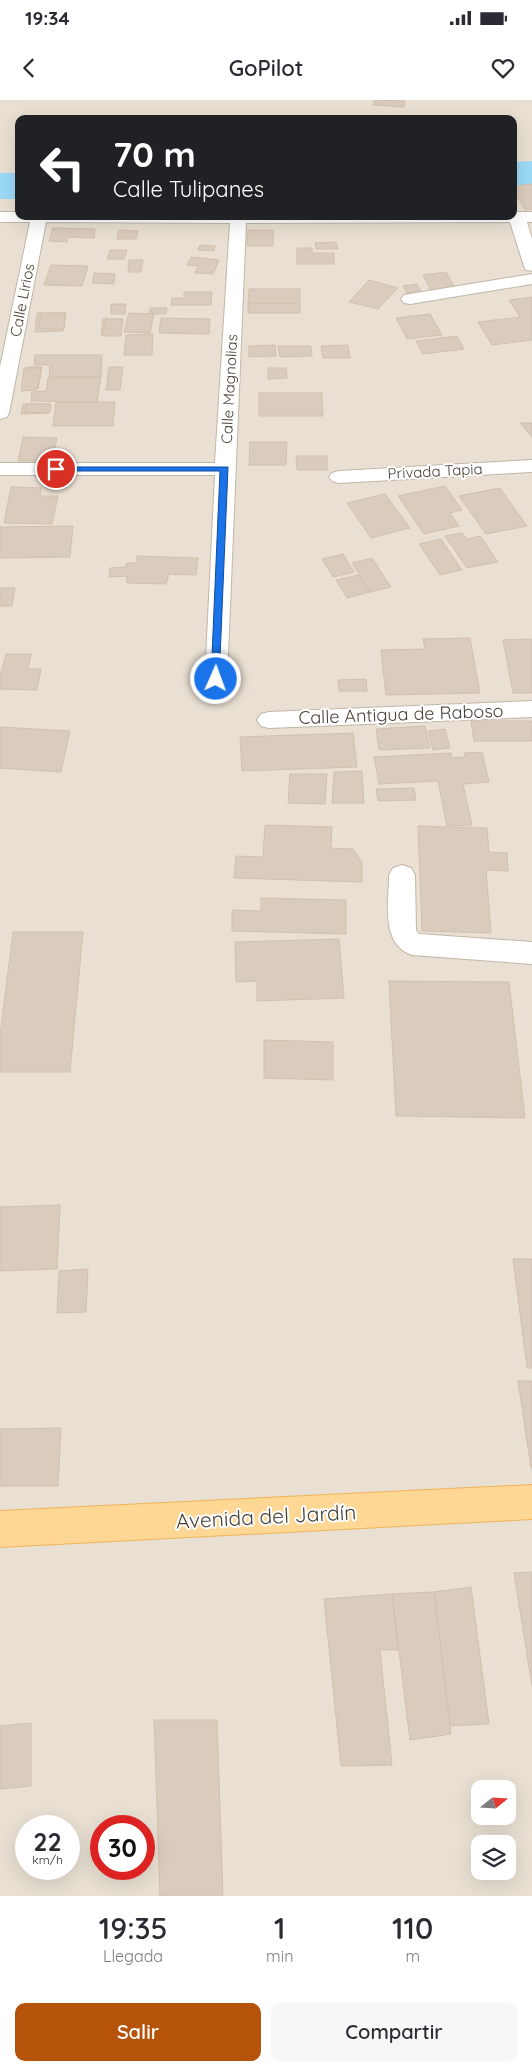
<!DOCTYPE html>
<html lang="es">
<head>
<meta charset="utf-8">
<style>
  body { margin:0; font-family:Quicksand,sans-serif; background:#f7f7f7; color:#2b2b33; height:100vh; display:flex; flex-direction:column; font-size:19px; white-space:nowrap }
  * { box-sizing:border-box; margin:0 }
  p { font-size:16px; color:#7c7c81 }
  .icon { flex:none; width:28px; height:28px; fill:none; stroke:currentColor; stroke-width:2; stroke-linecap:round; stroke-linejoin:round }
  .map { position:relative; height:1796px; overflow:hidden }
  .details { display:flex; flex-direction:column; background:#fff; flex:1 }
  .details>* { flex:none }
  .guide { position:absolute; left:15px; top:15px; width:502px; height:105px; border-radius:10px; box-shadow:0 5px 20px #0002; background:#202124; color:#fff; overflow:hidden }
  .needle { width:32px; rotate:72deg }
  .tools { position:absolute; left:471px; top:1680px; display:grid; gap:10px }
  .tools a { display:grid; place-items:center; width:45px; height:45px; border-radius:10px; background:#fff; box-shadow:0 5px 20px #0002; font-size:25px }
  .speed { position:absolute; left:15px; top:1715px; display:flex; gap:10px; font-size:25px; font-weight:700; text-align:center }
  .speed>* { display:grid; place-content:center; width:65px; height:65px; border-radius:50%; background:#fff; box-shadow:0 5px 20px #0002; line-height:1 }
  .speed small { font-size:12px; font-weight:400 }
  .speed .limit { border:8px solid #d22; background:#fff; color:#111 }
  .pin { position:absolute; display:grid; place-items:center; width:42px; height:42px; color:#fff; margin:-21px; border:2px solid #fff; border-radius:50%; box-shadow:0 1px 5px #0007 }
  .me { position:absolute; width:55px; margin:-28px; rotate:2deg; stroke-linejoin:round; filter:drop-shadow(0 0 4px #0008) }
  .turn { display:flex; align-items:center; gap:18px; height:105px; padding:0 15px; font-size:22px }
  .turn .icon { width:65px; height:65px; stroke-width:2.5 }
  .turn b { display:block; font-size:35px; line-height:42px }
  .eta { display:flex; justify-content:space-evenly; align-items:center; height:85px; text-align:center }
  .eta b { font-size:30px; font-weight:600; line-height:35px }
  .button { display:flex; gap:10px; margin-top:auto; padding:10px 15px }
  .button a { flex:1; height:58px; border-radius:10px; background:#b45309; color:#fff; font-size:20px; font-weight:600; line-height:58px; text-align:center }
  .button a+a { background:#f7f7f7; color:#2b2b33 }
  .status { display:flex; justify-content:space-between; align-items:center; height:35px; padding:0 25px; background:#fff; direction:ltr }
  .status svg { height:14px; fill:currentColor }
  header { display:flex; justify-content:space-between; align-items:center; height:65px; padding:0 15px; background:#fff; font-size:22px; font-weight:600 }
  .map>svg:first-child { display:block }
</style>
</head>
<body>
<div class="status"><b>19:34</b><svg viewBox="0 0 49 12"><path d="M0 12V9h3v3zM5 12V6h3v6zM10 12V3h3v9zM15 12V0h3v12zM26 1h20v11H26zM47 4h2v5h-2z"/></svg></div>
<header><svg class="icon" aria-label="back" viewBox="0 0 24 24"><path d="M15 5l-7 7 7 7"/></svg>GoPilot<svg class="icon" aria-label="heart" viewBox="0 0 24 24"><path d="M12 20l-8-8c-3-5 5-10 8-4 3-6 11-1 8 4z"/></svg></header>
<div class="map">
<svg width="532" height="1796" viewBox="0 0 532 1796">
  <rect width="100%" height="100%" fill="#f5efe6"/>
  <path fill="#e9e0d3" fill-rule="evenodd" d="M0,0H532V1796H0ZM19,19H514V116H19ZM480,1689H508V1716H480ZM26,1726H69V1769H26ZM101,1726H144V1769H101ZM480,1744H508V1771H480Z"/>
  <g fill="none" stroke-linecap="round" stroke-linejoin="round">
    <g fill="#9cdaf7" fill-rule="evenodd">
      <path d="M532,61V87L514,88V62Z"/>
      <rect x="0" y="73" width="19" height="26"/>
    </g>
  </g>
  <g fill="#daccbd" stroke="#d3c0ad">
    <path d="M374,0L405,1L404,7L373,5Z"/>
    <path d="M532,84V109L525,110L514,91V86Z"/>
    <path d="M53,128L95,129L94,138L68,137L67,142L49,141Z"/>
    <path d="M119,130L138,131L136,139H117Z"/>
    <path d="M248,130H273V146H247Z"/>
    <path d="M336,142L338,149H316L315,143Z"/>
    <path d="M200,145L215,146L214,151L198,150Z"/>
    <path d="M297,148H312V153H334V164H297Z"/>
    <path d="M110,150H127L124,159H107Z"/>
    <path d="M191,157L219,160L213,174L195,173L198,166L187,165Z"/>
    <path d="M129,160H143L141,172H128Z"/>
    <path d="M51,165L88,166L82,186L44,185Z"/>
    <path d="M446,172L455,188L431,191L423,175Z"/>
    <path d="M94,173L115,174L114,184L92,183Z"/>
    <path d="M369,180L398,188L378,209L349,202Z"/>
    <path d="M417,184L421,192L407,193L403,186Z"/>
    <path d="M249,189H300V204L248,203Z"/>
    <path d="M184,192H212L211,205H171L172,198H184Z"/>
    <path d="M532,197V240L492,245L478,222L520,217L509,200Z"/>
    <path d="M248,203L300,204V213H248Z"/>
    <rect x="111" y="204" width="12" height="8"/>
    <path d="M126,204L125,214H111L112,205Z"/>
    <path d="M150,208H167L166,214H149Z"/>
    <path d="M37,213H66L63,231L35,232Z"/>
    <path d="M41,213H65L64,229H39Z"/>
    <path d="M129,213L154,214L150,233L124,232Z"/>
    <path d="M430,214L442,235L407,239L396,218Z"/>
    <path d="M161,218L210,219L209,234L159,233Z"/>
    <path d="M103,219H122L121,235H101Z"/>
    <path d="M106,219H123L121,236H103Z"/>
    <path d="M153,234L152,255H124L126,235Z"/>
    <path d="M457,236L464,249L423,254L416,241Z"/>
    <path d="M275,245L276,256L249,257V246Z"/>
    <path d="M348,245L350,258H323L321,246Z"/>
    <path d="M278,246H311L312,256L280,257Z"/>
    <path d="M35,255H102L101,277H49L50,265H34Z"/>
    <path d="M27,267H42L38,289H23Z"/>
    <path d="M109,267H123L120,290H106Z"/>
    <path d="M24,268H41L37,290L21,291Z"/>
    <path d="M268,268H286L287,278L268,279Z"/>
    <path d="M101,277L97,302L31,301L32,292L46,291L48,278Z"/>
    <path d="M259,293H322L323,316H259Z"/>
    <path d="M56,302H115L113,326H53Z"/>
    <path d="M23,304H50L49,313L21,314Z"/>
    <path d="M26,304H51L50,312L25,313Z"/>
    <path d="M520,323H532V337Z"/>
    <path d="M23,337L57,338L52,361H18Z"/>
    <path d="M250,342H287L286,365H249Z"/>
    <path d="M296,356H327V370H297Z"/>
    <path d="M445,386L462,410L450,413L459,426L424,434L398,396Z"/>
    <path d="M11,387L41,388L40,396H58L52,424L4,423Z"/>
    <path d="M500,388L527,426L486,434L459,396Z"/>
    <path d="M385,394L410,428L371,438L347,403Z"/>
    <path d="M73,426L70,457L0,458V427Z"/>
    <path d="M462,433L467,439L480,436L498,462L467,468L445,436Z"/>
    <path d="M441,439L462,470L440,475L419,444Z"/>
    <path d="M343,454L354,472L333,477L322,459Z"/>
    <path d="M137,456L198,458L196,475L169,474L166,484L127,483V476L109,477L110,468L126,467L127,463H137Z"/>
    <path d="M372,458L391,487L370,492L352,463Z"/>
    <path d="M359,475L370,492L347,498L336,480Z"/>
    <path d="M0,488H15L12,506H0Z"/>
    <path d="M470,538L480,593L386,595L381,550L425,549L423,539Z"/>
    <path d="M532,539V593H513L503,540Z"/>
    <path d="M6,554H31L28,569H41L37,590L0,589V576Z"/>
    <path d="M366,579L367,591H339L338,580Z"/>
    <path d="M471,621H532V641H474Z"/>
    <path d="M425,626L430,648L379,650L376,629Z"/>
    <path d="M0,627L70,631L61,672L0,668Z"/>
    <path d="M445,629L450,648L433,650L428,631Z"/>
    <path d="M353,633L357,667L242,671L240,637Z"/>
    <path d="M482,652L489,682L463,684L472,725L447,726L438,681L379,684L374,657L451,653L452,658L465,657L464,653Z"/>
    <path d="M362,671L364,703H332L334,672Z"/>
    <path d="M290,674H327L325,704L288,703Z"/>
    <path d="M414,688L416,700L378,701L376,689Z"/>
    <path d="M265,725L332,727L331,748L353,749L362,763V782L234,778L236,756L263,757Z"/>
    <path d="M418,726L487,728L489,752L507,753L508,771L486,770L491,833L422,831Z"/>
    <path d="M261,798L346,800V834L232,831V810L261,811Z"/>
    <path d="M13,832H83L70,972H0V935Z"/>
    <path d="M339,839L344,898L257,901V881L236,882L235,842Z"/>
    <path d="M389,881L509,882L525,1018L396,1016Z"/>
    <path d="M264,940L333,942V980L264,978Z"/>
    <path d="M60,1105L57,1169L0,1171V1107Z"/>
    <path d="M513,1159H532V1268H527Z"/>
    <path d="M88,1169L86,1212L57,1213L59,1171Z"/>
    <path d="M518,1281H532V1368H531Z"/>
    <path d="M61,1328L58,1386H0V1329Z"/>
    <path d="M532,1472V1586L514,1473Z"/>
    <path d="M471,1487L489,1624L450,1626L434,1492Z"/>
    <path d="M434,1492L451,1634L410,1640L392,1494Z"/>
    <path d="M392,1494L398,1550H380L392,1665L341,1666L324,1499Z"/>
    <path d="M154,1620H217L223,1796H160Z"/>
    <path d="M31,1623V1686L0,1689V1626Z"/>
  </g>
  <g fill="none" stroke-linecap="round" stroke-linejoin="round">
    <defs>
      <g id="minor">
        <path d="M0,112H19V116H514V112H532V122H527L532,139V171L526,170L524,166L510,122L246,123L227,579L224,584L216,587L208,584L205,579L215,375H0V363H215L230,123L46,122L9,313L7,317L0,319V267L30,122H0Z"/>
        <path d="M532,174V184L410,204L404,203L401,199L404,195L410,194Z"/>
        <path d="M532,360V372L339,383L332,381L329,377L332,373L339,371Z"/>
        <path d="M532,601V617L269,628L261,626L257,620L261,614L269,612Z"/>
        <path d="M402,765L411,768L415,775L416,830L419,834L532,842V864L412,855C380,844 389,802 389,775L393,768Z"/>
      </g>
      <path id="major" d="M532,1385V1419L0,1447V1411Z"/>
    </defs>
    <use href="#minor" stroke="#c1b6a7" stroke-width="2"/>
    <use href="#major" stroke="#efb459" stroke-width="2"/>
    <use href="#minor" fill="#fff" fill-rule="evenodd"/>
    <use href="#major" fill="#ffd794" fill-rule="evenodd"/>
  </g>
  <path fill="#1a73e8" stroke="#114b97" d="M53,367H228L219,582H213L211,579L220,371H56L53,370Z"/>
  <g text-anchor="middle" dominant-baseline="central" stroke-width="4" stroke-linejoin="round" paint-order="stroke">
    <g font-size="15" fill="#483f34" stroke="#fff">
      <text transform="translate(22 200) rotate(-79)">Calle Lirios</text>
      <text transform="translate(229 289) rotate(-87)">Calle Magnolias</text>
      <text transform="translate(435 371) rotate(-3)">Privada Tapia</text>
    </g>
    <g font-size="18" fill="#483f34" stroke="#fff">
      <text transform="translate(401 614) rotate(-2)">Calle Antigua de Raboso</text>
    </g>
    <g font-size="21" fill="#483f34" stroke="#fff">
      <text transform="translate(266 1416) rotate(-3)">Avenida del Jardín</text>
    </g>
  </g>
</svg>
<div class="tools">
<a><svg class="needle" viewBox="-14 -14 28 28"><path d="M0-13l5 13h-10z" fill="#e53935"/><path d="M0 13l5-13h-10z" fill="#7c7c81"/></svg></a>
<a><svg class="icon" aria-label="layers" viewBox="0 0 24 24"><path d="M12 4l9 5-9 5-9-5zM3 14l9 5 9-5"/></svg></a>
</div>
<div class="speed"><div>22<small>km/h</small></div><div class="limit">30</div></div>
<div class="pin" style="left:56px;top:369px;background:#d93025"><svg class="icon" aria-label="arrive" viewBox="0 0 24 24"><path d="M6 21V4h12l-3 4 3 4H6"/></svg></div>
<svg class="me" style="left:216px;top:579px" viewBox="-20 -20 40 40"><circle r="17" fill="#1a73e8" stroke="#fff" stroke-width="3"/><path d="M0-11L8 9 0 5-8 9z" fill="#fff"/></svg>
<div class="guide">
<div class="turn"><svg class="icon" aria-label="left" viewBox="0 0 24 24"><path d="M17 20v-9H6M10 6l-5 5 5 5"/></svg><div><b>70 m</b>Calle Tulipanes</div></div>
</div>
</div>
<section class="details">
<div class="eta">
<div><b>19:35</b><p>Llegada</p></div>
<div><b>1</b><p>min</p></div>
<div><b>110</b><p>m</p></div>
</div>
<div class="button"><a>Salir</a><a>Compartir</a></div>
</section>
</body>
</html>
